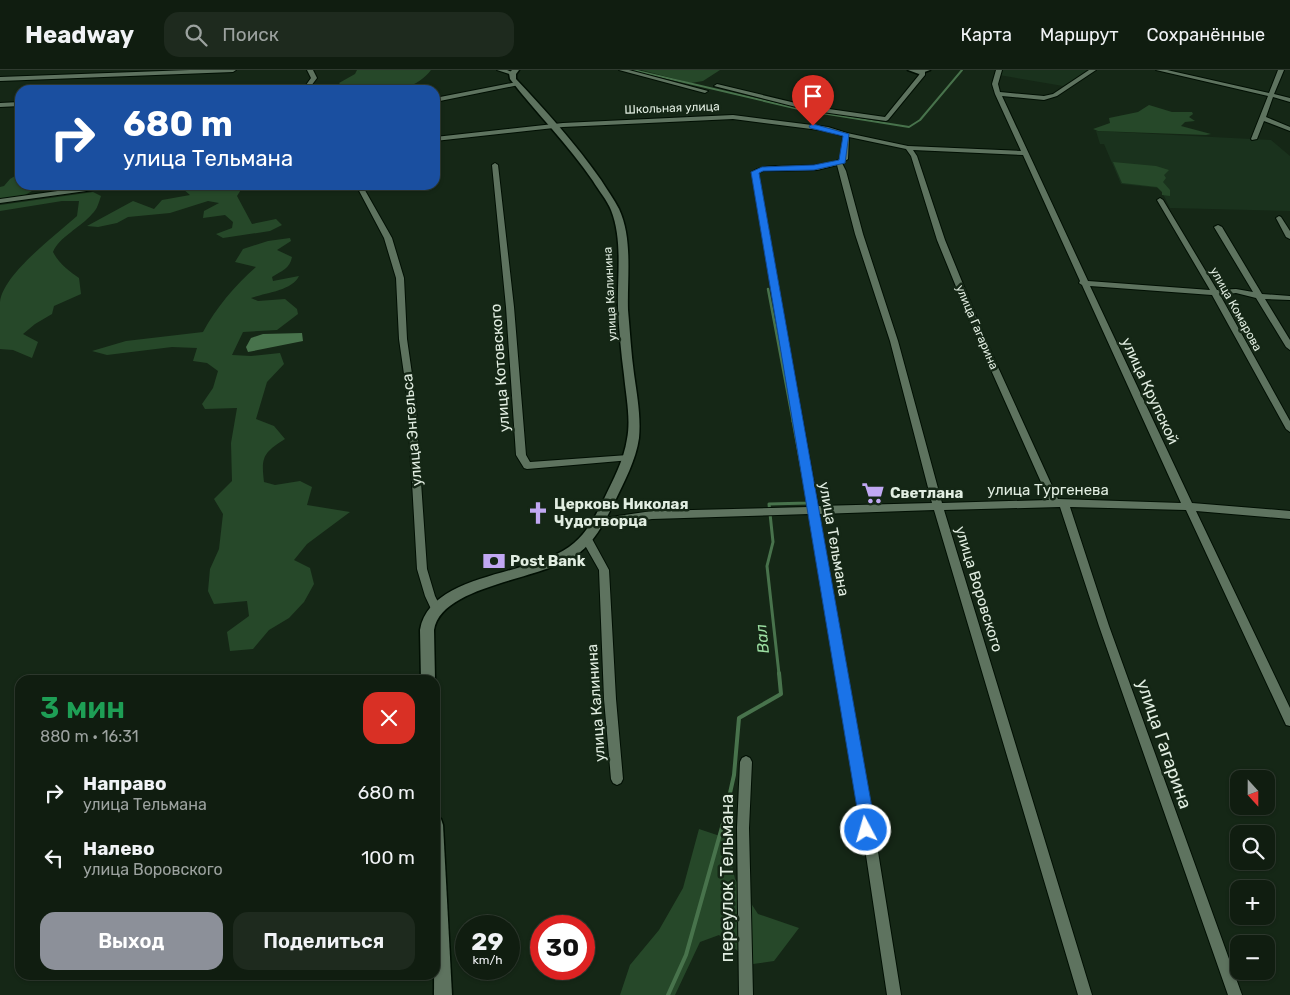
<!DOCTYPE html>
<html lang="ru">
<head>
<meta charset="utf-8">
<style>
  body { margin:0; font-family:Rubik,sans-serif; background:#1e2a1e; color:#f1f3f6; height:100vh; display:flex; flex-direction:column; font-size:19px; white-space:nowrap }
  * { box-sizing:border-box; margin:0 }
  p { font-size:16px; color:#9ca29f }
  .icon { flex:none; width:28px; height:28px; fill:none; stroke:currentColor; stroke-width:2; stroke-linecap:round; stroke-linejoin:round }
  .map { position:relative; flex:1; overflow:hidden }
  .side { position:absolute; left:15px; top:605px; width:425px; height:305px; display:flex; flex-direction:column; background:#101d10; border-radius:15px; box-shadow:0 1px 4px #0004,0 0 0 1px #303b30 }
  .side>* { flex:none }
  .banner { position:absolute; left:15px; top:15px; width:425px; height:105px; border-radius:15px; box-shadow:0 1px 4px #0004,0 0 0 1px #303b30; background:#1a4fa0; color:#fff; overflow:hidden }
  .needle { width:32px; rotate:159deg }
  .fabs { position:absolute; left:1230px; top:700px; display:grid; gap:10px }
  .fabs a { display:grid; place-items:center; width:45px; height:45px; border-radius:10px; background:#101d10; box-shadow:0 1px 4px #0004,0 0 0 1px #303b30; font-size:25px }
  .speed { position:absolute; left:455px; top:845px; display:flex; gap:10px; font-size:25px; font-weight:700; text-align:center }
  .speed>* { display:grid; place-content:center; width:65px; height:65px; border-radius:50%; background:#101d10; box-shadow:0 1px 4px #0004,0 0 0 1px #303b30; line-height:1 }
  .speed small { font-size:12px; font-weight:400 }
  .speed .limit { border:8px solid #d22; background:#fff; color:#111 }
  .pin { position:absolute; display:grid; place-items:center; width:42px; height:42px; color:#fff; margin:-51px -21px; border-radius:50% 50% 50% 0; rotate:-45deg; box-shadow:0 0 5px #0007 }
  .pin .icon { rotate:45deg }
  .me { position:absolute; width:55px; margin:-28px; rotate:354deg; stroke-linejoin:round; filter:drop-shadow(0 0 4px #0008) }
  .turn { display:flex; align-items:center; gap:18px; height:105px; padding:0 25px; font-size:22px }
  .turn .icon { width:65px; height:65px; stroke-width:2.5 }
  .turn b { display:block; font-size:35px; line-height:42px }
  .round { display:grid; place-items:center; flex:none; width:52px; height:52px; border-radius:15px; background:#1e2a1e }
  .summary { display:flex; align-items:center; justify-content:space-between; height:85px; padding:0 25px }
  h1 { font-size:30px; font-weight:600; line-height:38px; color:#1e9e55 }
  .action { display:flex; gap:10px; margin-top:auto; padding:10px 25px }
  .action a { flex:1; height:58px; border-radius:15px; background:#8c9099; color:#fff; font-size:20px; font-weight:600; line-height:58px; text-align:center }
  .action a+a { background:#1e2a1e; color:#f1f3f6 }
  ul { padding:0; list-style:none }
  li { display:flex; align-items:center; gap:15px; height:65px; padding:0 25px }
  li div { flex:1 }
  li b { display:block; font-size:19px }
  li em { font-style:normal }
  header { display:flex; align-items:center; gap:30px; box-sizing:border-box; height:70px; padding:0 25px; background:#101d10; border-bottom:1px solid #303b30 }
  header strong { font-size:24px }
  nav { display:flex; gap:28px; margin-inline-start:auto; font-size:18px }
  .search { width:350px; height:45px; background:#1e2a1e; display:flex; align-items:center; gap:12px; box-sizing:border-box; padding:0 18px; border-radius:15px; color:#9ca29f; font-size:19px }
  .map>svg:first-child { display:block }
</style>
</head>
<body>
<header>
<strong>Headway</strong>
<div class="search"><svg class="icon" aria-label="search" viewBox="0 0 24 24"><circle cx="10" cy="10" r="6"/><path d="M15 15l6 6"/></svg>Поиск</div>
<nav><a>Карта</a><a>Маршрут</a><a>Сохранённые</a></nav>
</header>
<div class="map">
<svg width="1290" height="925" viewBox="0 0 1290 925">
  <rect width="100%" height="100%" fill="#152716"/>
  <g fill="#1a321d">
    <path d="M1002,0H1091L1063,16L999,5Z"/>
    <path d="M1096,61L1271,70L1290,86V141L1170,138L1160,118L1121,114L1104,74H1100Z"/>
  </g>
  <g fill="#264829">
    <path d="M357,0H431C410,27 376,20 346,20L339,13L355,4Z"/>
    <path d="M641,0H720L703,11L691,13Z"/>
    <path d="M1149,35L1172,42H1192L1193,44L1189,47L1195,51L1185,52L1181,56L1211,64L1206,65L1098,61L1093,59L1110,53L1109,48L1138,42Z"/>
    <path d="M1113,92L1156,96L1169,100L1164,105L1166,108L1163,112L1170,120V126L1162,125V122L1157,117L1122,113Z"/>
    <path d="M20,103V115H55L39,117L25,125L0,129V117L4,116L10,109Z"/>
    <path d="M186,115H244L237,126L252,154L276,149L282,155L270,161L223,168L216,164L232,158L233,152L225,145L203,148L204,141L219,133L208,131L170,143L128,147L117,153L98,157L87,156L133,131L154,139L162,130L190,125L183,119Z"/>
    <path d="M93,122L101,126C99,132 97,140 92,144C81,157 58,168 53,182C59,194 69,201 79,208L81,224L54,236L52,244L35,254L23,264L38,272L32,288L13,280L0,279C0,264 0,247 0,232C3,204 56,165 77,146L79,131H62L0,141V135Z"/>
    <path d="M290,168L291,171L277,180L292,187C290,199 281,201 272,207L273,211L299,206C292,221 264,223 251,228L258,231L285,229L297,239L298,244L277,260L243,262L232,285L251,286L280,283L284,294L267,312L256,349L274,356L285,369C263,383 261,387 264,412L275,415L300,411L312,417L307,435L350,442L307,474L294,490L310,498L314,514L304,532L289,548L269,560L253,579L230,581L227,562L249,546L247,531L214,534L208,521L210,499L219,479L223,444L214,429L232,411L231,373L237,338L205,339L202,334L213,318L218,301L207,293L193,291L197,278L172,277L107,285L92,281L126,271L203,262C216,238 235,215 256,197L235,192L243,179L268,171Z"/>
    <path d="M699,759L726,768L735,809L758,844L799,858L774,891L753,894L719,865L700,872L675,925H620L630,895L659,860L683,818Z"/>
  </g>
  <path fill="#48734c" d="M302,263L303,271L248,282L246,277L251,268L263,264Z"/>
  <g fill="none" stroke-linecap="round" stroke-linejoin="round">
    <path stroke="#48734c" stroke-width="2" d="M633,0L803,40L909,57L920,50L962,0"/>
    <path stroke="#48734c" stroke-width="2.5" d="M768,219L793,352"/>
    <g stroke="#48734c" stroke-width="3">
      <path d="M793,351L803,405"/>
      <path d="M779,604L767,496L773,472L769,434L808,433V431"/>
    </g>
    <path stroke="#48734c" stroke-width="4" d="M668,925L686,885L724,750L734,705L739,648L781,624L779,603"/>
    <defs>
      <g id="street">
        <path d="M190,0H236L233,2L0,11V7Z"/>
        <path d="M307,0H313L317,8L311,16L318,20L307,19L258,20L261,18L306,15L311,8Z"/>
        <path d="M497,0H507L515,3L512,5Z"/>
        <path d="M619,0H629L708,21L705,23Z"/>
        <path d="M921,0H925V5L888,50L886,51L808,40L714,16L717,14L808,36L885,47L919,5Z"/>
        <path d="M996,0H1002L998,14L1000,22L1044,26L1053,24L1089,0H1096L1057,26L1044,30L1002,26L1088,211L1210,220L1157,130L1160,128L1163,130L1217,220L1236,219L1253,222L1214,157L1218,155L1222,157L1262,224L1290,226V230L1265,229L1290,270V280L1286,277L1256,228L1236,223L1220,225L1290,351V362L1286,359L1212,225L1090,216L1192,433L1290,441V449L1196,441L1290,638V656L1286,655L1186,440L1070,437L1109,556L1242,925H1228L1099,556L1060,437L944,440L1092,925H1078L934,440L819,444L870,732L901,925H887L858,732L809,444L652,449L597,457L592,453L597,449L652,441L808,437L752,102C769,89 815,103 842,88L843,66L827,61L733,49L563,57L435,71V67L563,53L733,45L828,57L847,63L908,76L1021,81L995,24L992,14ZM849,67L906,79L911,86L937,170L979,273L1049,430L942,433L898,271L863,164L846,101L842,93L848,89ZM913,80L1023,85L1080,211L1079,213L1082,215L1181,433L1058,429L987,273L945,170L917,86ZM837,95L855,164L890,271L932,433L818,436L758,103L763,101L817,100Z"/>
        <path d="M1156,0H1167L1269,23L1278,0H1284L1274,24L1290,28V32L1273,27L1266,47L1290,57V61L1264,51L1257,69L1252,70L1251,69L1268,26Z"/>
        <path d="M517,12L519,13V15L435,32V28Z"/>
        <path d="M20,32V36L0,37V33Z"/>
        <path d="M495,93L498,95L514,237L526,385L530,392L628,385L631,386L633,388L631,390L527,399L524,398L516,385L506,237L492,95Z"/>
        <path d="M101,115H118L115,117L0,133V129Z"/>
        <path d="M356,115H362L392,168L404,208L407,269L415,325L427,499L435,526L441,538L440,541L436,542L432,541L425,526L417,499L407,325L399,269L396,208L384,168Z"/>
        <path d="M1279,146L1281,147L1290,161V169L1286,167L1276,148Z"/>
        <path d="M587,466L591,467L609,500L616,629L623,709L621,713L617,715L613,713L611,709L604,629L599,500L582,470L583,467Z"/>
        <path d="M746,686L750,688L752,692L749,758L753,925H739L737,758L740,692L742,688Z"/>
      </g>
      <g id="secondary">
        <path d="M512,0H519L516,4V9C546,41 576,74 601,110C607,120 614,129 619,139C633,169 627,208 628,240C630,261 631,283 634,304C637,325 641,347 639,368C636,390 624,412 615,431C605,451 596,470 579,483C546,510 441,514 434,560L435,610H421L420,560C430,503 529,506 569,477C586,465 595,447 604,429C613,410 624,390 627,369C631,349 626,326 624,305C621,283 619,260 618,238C617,206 623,170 611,140C607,130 599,121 593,111C568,74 537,44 510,9L509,3Z"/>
        <path d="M908,0H930L919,4Z"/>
        <path d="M435,747L441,749L443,755L452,925H434Z"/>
      </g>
    </defs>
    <use href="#street" stroke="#010f03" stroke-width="2"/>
    <use href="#secondary" stroke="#010f03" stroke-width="3"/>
    <use href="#street" fill="#5e735f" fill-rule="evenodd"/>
    <use href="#secondary" fill="#5e735f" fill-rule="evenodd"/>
  </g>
  <path fill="#1a73e8" stroke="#114b97" d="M813,54L849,64L845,93L814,100L763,101L759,103L871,732L874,760L872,765L866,767L861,765L856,732L751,102L762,97L814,95L839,90L843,66L810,58L809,56Z"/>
  <defs>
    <symbol id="supermarket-bare" viewBox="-9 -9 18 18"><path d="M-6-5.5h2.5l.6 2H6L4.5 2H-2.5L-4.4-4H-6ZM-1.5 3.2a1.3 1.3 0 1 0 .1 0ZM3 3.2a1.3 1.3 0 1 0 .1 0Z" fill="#c1a8f3" stroke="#152716" stroke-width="2.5" paint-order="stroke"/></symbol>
    <symbol id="church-bare" viewBox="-9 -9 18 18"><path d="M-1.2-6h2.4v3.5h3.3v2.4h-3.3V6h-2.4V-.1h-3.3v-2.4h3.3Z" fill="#c1a8f3" stroke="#152716" stroke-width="2.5" paint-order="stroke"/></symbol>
    <symbol id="bank-bare" viewBox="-9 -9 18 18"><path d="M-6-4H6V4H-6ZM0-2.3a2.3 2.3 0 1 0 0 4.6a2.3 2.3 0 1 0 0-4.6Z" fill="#c1a8f3" stroke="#152716" stroke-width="2.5" paint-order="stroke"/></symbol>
  </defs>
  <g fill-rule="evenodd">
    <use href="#supermarket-bare" x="857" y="407" width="32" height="32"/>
    <use href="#church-bare" x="522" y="427" width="32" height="32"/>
    <use href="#bank-bare" x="478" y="475" width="32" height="32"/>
  </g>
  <g text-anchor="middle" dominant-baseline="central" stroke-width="5" stroke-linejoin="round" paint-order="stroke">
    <g font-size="12" fill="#e1ede1" stroke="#152716">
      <text transform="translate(672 38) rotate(-2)">Школьная улица</text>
      <text transform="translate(610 224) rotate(-93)">улица Калинина</text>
      <text transform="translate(1236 239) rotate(61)">улица Комарова</text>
      <text transform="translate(977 257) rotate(67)">улица Гагарина</text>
    </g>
    <g font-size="15" fill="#e1ede1" stroke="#152716">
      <text transform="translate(500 298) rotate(-94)">улица Котовского</text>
      <text transform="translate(1150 321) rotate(65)">улица Крупской</text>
      <text transform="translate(412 360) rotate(-95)">улица Энгельса</text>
      <text x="1048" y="420">улица Тургенева</text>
      <text transform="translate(834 469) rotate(80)">улица Тельмана</text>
      <text transform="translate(979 519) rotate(73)">улица Воровского</text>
      <text transform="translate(596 633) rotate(-94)">улица Калинина</text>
    </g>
    <g font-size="15" font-weight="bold" fill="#e1ede1" stroke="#152716" text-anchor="start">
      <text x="890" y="423">Светлана</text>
      <text x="554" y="434">Церковь Николая<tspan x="554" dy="17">Чудотворца</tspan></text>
      <text x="510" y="491">Post Bank</text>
    </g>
    <g font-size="16" font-style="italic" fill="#9cdfa2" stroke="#152716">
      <text transform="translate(762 569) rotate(-96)">Вал</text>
    </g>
    <g font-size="18" fill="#e1ede1" stroke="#152716">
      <text transform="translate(1164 674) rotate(71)">улица Гагарина</text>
      <text transform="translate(727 808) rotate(-90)">переулок Тельмана</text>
    </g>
  </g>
</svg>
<div class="fabs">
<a><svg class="needle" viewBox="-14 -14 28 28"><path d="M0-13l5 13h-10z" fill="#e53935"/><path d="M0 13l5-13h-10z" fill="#9ca29f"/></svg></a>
<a><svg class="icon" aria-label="search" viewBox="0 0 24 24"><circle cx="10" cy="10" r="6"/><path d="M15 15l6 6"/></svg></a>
<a>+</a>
<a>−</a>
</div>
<div class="speed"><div>29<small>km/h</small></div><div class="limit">30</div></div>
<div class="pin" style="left:813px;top:56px;background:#d93025"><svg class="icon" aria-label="arrive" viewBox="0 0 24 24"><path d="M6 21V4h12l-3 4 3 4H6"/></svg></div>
<svg class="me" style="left:866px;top:760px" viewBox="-20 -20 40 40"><circle r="17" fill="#1a73e8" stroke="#fff" stroke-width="3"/><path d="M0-11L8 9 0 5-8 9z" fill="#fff"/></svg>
<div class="banner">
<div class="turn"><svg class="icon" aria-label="right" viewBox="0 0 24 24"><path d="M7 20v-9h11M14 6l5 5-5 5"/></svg><div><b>680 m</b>улица Тельмана</div></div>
</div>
<section class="side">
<div class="summary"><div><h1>3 мин</h1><p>880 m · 16:31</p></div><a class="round" style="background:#d93025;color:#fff"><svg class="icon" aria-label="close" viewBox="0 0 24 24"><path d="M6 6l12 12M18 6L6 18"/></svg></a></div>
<ul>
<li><svg class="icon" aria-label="right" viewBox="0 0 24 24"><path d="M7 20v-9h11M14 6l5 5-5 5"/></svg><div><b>Направо</b><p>улица Тельмана</p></div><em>680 m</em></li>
<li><svg class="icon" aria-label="left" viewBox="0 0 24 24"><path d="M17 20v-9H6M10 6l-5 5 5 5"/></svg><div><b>Налево</b><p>улица Воровского</p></div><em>100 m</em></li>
</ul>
<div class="action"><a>Выход</a><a>Поделиться</a></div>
</section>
</div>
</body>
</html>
